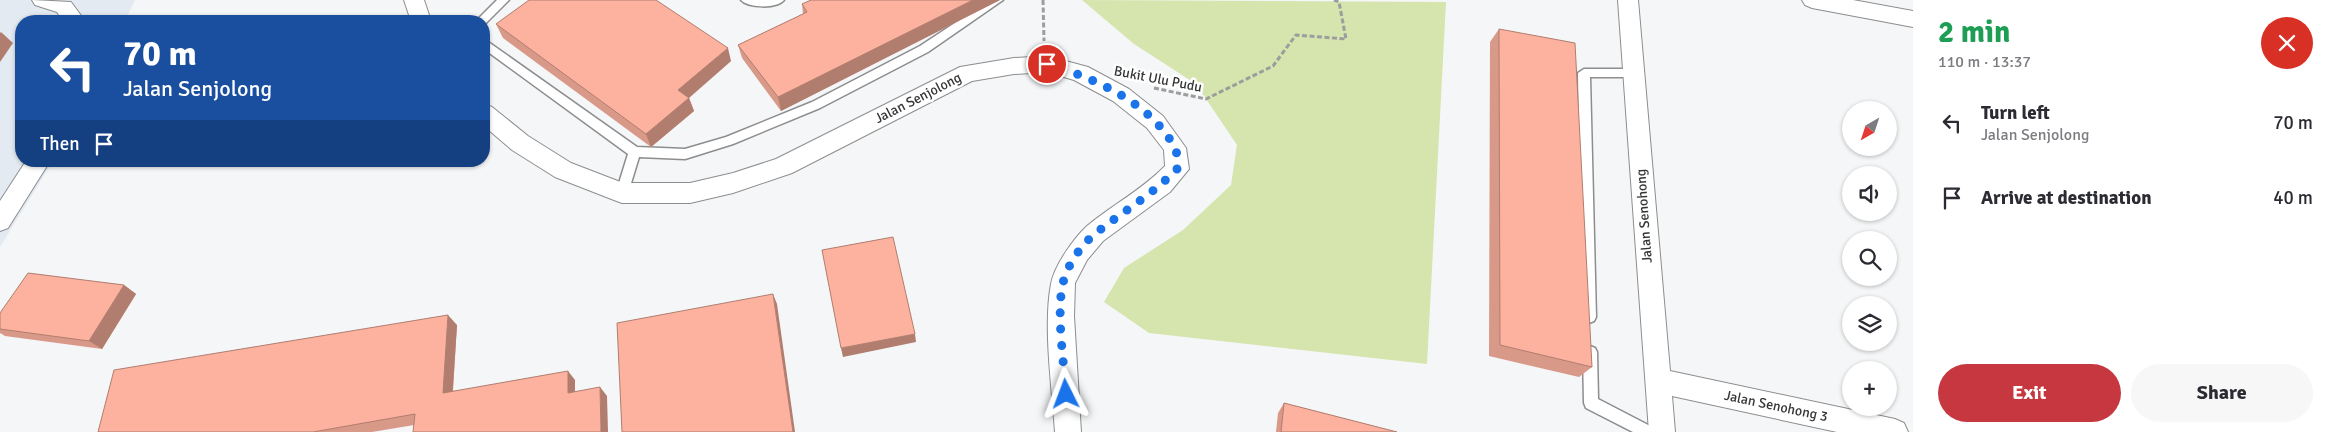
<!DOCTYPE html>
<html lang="en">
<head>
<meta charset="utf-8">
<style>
  body { margin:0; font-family:Signika,sans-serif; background:#f7f7f7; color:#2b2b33; height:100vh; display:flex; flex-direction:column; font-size:19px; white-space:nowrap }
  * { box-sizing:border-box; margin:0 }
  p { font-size:16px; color:#7c7c81 }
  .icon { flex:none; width:28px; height:28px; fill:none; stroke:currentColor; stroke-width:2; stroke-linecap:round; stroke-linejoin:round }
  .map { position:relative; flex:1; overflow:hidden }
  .sheet { display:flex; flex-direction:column; background:#fff; width:425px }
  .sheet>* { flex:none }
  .banner { position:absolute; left:15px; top:15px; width:475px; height:152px; border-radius:20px; box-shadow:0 1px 4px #0004; background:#1a4fa0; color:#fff; overflow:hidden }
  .needle { width:32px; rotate:219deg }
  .fabs { position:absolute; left:1842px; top:101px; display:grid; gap:10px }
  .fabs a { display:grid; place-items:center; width:55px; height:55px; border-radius:50%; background:#fff; box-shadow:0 1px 4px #0004; font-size:25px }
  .pin { position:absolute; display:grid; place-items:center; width:42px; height:42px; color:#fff; margin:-21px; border:2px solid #fff; border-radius:50%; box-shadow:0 1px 5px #0007 }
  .me { position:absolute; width:55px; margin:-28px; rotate:357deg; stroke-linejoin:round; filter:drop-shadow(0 0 4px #0008) }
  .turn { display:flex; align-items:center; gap:18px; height:105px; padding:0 25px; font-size:22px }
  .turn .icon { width:65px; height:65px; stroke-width:2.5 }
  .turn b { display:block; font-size:35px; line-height:42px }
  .then { display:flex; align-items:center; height:48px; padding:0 25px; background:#0003; gap:10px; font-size:19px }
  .round { display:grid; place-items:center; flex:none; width:52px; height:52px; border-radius:26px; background:#f7f7f7 }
  .head { display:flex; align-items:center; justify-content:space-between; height:85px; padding:0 25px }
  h1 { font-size:30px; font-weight:700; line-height:38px; color:#1e9e55 }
  .button { display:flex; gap:10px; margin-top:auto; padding:10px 25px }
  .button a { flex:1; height:58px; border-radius:30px; background:#c6373f; color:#fff; font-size:20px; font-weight:700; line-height:58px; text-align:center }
  .button a+a { background:#f7f7f7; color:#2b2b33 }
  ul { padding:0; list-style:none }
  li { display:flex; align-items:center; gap:15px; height:75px; padding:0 25px }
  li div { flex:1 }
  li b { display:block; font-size:19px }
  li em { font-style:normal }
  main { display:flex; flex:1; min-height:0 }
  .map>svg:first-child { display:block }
</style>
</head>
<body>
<main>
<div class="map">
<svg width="1913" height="432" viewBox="0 0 1913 432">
  <rect width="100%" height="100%" fill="#f5f6f7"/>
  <path fill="#e3eaf1" d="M0,0H135L125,21H21V161H53L0,247Z"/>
  <path fill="#d5e5ad" d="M1082,0L1446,2L1427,364L1149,333L1104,302L1124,268L1183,230L1231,185L1237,145L1196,84L1134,44Z"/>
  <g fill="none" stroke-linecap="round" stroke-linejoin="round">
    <defs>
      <g id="service">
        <path d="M497,0H509L485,24L484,21H476Z"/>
        <path d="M741,0H784C777,9 748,8 741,0Z"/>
        <path d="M990,0H1003L928,52L820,108L733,144L685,159L639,157L628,193L626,197H618L616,193L628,154L484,49V39L637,147L685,149L726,137L812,102L920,46Z"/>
        <path d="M1584,69H1633L1639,73L1633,77H1590L1596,317L1594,321L1589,323L1584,321L1582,317L1578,73Z"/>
        <path d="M1590,346L1595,348L1597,352L1598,399L1652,427L1654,432H1633L1586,408L1584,403L1583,352L1585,348Z"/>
      </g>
      <g id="minor">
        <path d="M32,0L71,2L85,21H63L57,12L35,5Z"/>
        <path d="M404,0H424L431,21H411Z"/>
        <path d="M1618,0H1638L1670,371L1895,419L1904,423L1908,432H1837L1672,396L1675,432H1649Z"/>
        <path d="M1802,0H1853L1913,11V27L1812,8L1805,5Z"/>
        <path d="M1047,56L1088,67L1129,89L1163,116L1186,148L1189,169L1170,192L1103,241L1087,260L1075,283L1074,316L1081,432H1055C1052,388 1043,326 1051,284C1054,266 1074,238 1087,226C1112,205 1142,190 1165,166L1164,150L1147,128L1113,101L1074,80L1047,72L1014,74L972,81L792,173L733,193L690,203H622L614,200L555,177L512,150L484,126V104L492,107L528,136L571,163L623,183H690L733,173L776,159L960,67L1014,58Z"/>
        <path d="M26,161H50L8,228L0,231V201Z"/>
      </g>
    </defs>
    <use href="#service" stroke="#8c8d8e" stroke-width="3"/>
    <use href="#minor" stroke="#8c8d8e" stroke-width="2"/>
    <g stroke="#9c9d9d" stroke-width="3" stroke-dasharray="5 2.5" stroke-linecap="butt">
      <path d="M1043,0L1044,41"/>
      <path d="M1154,88L1206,99L1273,66L1296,35L1346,39L1339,2L1334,0"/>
    </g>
    <use href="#service" fill="#fff" fill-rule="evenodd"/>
    <use href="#minor" fill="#fff" fill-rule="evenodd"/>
  </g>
  <g fill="#d99989">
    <path d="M811,0H1000L781,111L742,58L738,45L803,14L802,4Z"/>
    <path d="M496,24L731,61L689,98L694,111L651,147L503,38Z"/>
    <path d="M1499,29L1592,367L1579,377L1489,356L1490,42Z"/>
    <path d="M124,285L136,294L102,349L5,336L0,333V313Z"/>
    <path d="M457,325L453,391L575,380V392L607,396L414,425L372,432H98Z"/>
    <path d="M1284,403L1397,432H1276L1278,413Z"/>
  </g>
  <g fill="#b07d6f">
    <path d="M973,0H1000L781,111L778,97Z"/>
    <path d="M1,32L13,43L0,62V33Z"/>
    <path d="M728,48L731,61L683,103L678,90Z"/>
    <path d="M689,98L694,111L651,147L646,134Z"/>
    <path d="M124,285L136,294L102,349L89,341Z"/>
    <path d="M773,294L777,304L795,432H793Z"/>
    <path d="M448,315L457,325L452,401L443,393Z"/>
    <path d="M915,334L916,342L843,357L841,348Z"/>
    <path d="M568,371L575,380V401L568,393Z"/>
    <path d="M600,387L607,396L608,432H601Z"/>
  </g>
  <g fill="#fcb29f" stroke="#b07d6f">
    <path d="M529,0H656L728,48L678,90L689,98L646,134L496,24Z"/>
    <path d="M811,0H973L778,97L738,45L807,12L802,4Z"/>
    <path d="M1499,29L1575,43L1592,367L1500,345Z"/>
    <path d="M893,237L915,334L841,348L822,250Z"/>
    <path d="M28,273L124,285L89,341L0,329V313Z"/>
    <path d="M773,294L793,432H622L617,323Z"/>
    <path d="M448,315L443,393L568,371V393L600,387L601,432H413L415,414L313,432H98L114,370Z"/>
    <path d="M1284,403L1397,432H1281Z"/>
  </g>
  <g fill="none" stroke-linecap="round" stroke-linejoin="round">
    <path stroke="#1a73e8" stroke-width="9" stroke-dasharray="0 16.2" d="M1047,64C1094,78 1149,102 1174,146C1178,152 1177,162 1177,169C1153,194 1124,211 1096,233C1082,244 1067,265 1063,283C1056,313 1064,362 1066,394"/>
  </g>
  <g text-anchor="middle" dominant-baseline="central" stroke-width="5" stroke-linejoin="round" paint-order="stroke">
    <g font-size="14" fill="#353636" stroke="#fff">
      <text transform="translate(1158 79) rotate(11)">Bukit Ulu Pudu</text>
      <text transform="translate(918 98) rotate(-27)">Jalan Senjolong</text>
      <text transform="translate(1644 216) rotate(-94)">Jalan Senohong</text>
      <text transform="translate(1776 406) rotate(12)">Jalan Senohong 3</text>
    </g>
  </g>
</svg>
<div class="fabs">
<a><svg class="needle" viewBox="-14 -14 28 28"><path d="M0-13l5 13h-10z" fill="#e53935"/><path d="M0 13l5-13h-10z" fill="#7c7c81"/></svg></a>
<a><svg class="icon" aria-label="sound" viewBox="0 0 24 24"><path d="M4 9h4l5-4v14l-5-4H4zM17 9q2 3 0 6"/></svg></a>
<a><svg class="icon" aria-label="search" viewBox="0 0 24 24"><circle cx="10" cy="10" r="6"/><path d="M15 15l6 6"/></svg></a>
<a><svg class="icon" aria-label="layers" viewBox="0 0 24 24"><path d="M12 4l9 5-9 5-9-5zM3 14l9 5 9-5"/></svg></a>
<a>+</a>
</div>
<div class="pin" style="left:1047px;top:64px;background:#d93025"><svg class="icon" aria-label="arrive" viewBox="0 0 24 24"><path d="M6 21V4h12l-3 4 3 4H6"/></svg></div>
<svg class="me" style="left:1066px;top:394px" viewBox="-20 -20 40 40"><path d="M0-17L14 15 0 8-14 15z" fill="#1a73e8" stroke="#fff" stroke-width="4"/></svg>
<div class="banner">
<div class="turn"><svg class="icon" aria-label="left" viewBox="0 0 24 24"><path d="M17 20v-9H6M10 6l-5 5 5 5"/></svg><div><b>70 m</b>Jalan Senjolong</div></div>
<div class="then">Then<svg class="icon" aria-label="arrive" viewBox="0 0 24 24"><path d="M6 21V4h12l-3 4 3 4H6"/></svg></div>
</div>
</div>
<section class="sheet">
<div class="head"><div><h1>2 min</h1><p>110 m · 13:37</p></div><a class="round" style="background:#d93025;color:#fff"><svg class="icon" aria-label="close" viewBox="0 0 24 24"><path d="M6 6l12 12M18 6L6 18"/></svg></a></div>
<ul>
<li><svg class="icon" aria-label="left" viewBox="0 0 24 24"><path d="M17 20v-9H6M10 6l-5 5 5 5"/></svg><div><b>Turn left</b><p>Jalan Senjolong</p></div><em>70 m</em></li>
<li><svg class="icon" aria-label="arrive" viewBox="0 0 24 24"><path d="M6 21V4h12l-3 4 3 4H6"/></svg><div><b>Arrive at destination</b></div><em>40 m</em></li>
</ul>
<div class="button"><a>Exit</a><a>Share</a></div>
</section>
</main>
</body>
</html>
